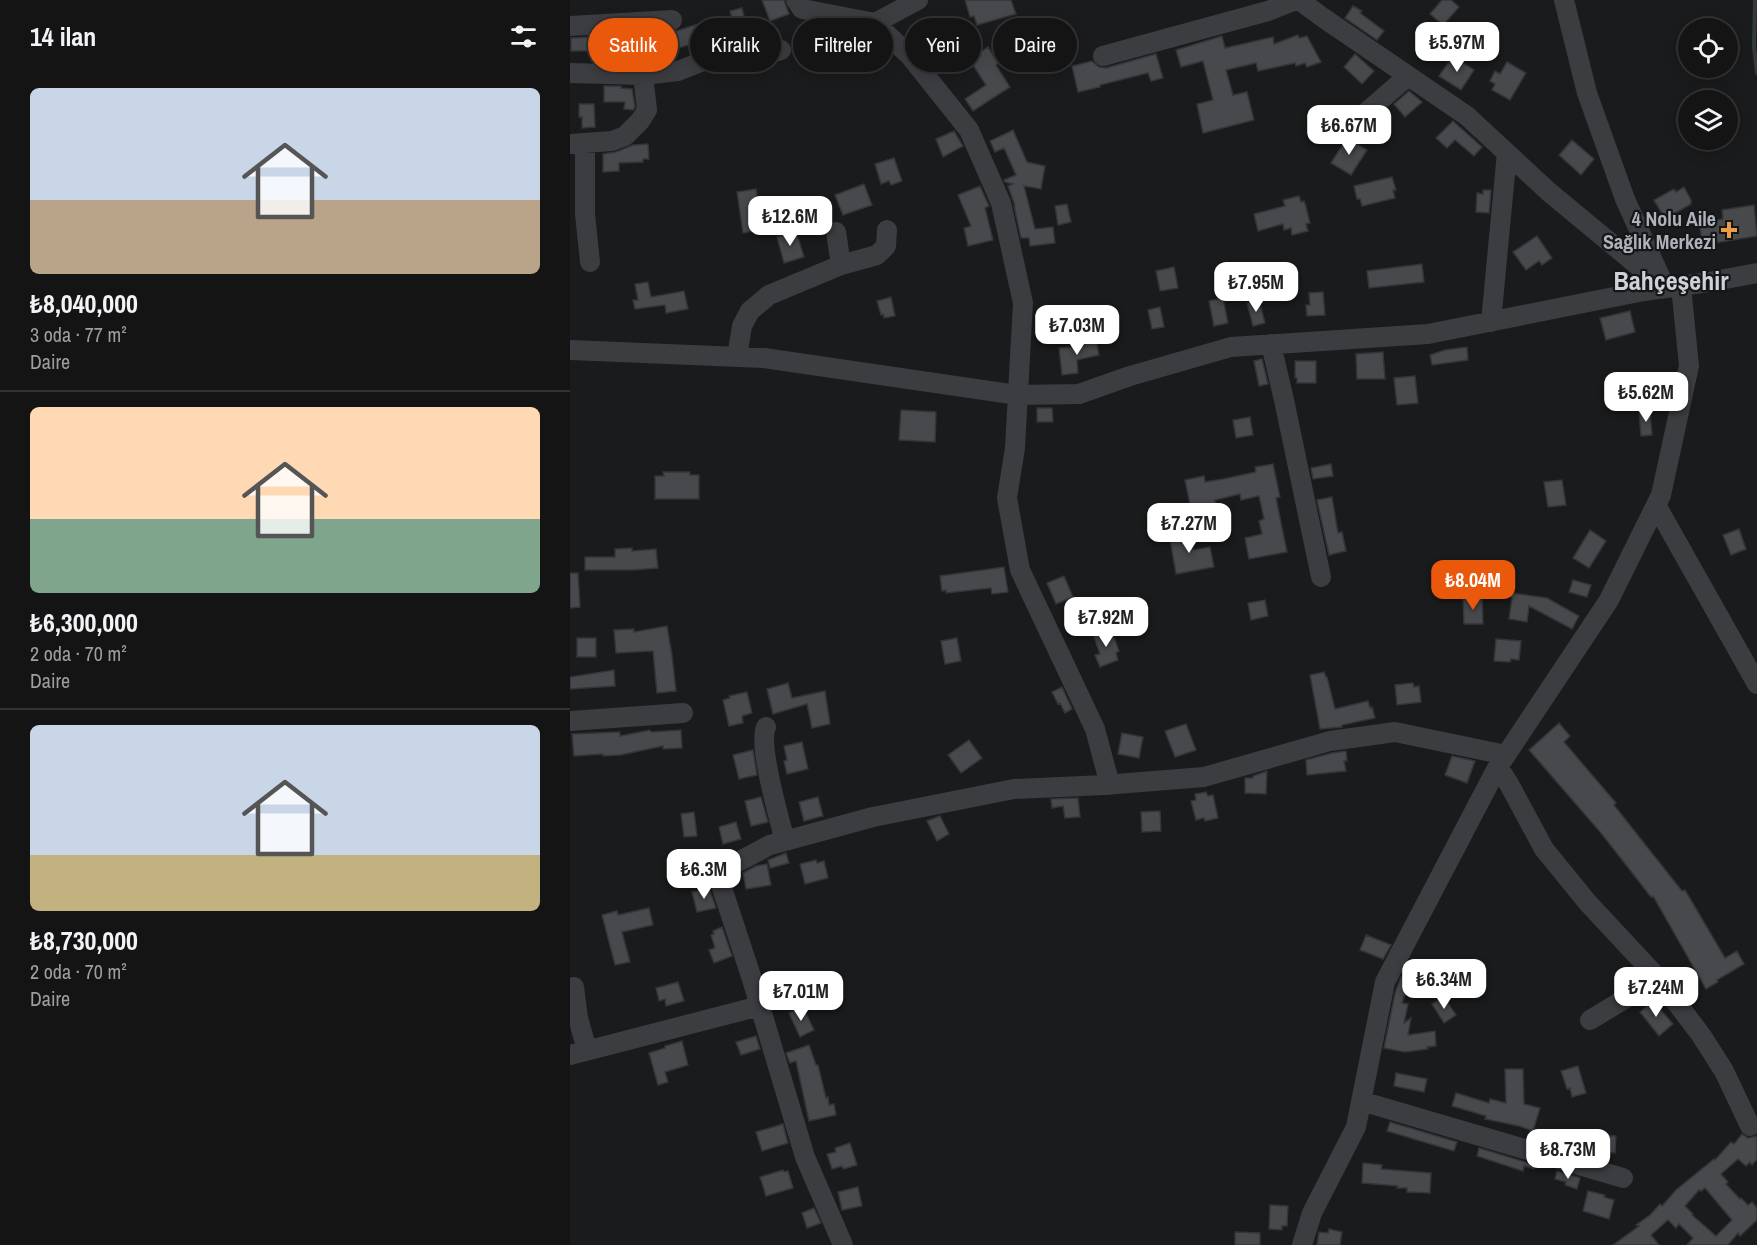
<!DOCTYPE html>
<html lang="tr">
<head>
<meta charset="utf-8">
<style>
  body { margin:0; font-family:"Archivo Narrow",sans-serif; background:#212122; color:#f1f3f6; height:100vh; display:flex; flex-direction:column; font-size:22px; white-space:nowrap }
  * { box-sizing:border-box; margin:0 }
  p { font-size:20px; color:#9d9ea0 }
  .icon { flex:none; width:33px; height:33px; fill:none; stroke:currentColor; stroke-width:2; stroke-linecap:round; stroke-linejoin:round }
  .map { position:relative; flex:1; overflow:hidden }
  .side { display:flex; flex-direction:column; background:#141415; width:570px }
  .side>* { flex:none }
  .top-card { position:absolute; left:18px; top:18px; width:570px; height:54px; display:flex; gap:12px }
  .buttons { position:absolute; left:1108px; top:18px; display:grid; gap:12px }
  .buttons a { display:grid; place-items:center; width:60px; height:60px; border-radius:50%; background:#141415; box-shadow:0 3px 15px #0003,0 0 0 2px #333334; font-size:30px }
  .price { position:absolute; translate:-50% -51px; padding:0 14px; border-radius:12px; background:#fff; color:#222; font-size:20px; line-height:39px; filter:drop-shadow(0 2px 3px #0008) }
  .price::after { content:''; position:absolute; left:50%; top:36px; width:18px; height:14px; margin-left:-9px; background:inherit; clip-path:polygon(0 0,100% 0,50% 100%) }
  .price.active { background:#ea580c; color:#fff }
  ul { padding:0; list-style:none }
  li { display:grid; align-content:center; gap:12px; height:318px; padding:0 30px }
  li+li { border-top:2px solid #333334 }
  li span { display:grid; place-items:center; height:186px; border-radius:9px; color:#555 }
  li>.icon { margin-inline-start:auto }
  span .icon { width:108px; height:108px; fill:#fffc; stroke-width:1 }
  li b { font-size:26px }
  h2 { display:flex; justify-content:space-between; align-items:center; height:72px; padding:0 30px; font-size:26px }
  .tag { padding:0 21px; border-radius:27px; background:#141415; box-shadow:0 3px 15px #0003,0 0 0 2px #333334; font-size:21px; line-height:54px }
  .tag.active { background:#ea580c; color:#fff }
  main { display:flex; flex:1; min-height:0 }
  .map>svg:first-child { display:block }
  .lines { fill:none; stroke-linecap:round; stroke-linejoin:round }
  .stream { stroke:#313b40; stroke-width:4 }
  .building { fill:#47494c; stroke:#343538; stroke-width:1.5; fill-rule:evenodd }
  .minor { stroke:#3c3d41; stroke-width:20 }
  .poi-dot { fill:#e99e46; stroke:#151618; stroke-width:2 }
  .labels { text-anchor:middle; stroke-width:4.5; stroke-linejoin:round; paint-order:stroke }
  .poi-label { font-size:20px; font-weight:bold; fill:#aeb3bb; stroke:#151618; text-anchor:end }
  .district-label { font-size:26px; font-weight:bold; fill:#ced2d7; stroke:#151618 }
</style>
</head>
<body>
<main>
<section class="side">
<h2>14 ilan<svg class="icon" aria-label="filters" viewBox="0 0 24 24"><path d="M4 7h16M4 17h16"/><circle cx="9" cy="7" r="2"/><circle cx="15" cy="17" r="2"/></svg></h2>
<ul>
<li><span style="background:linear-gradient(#c9d6e8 60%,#b9a48a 0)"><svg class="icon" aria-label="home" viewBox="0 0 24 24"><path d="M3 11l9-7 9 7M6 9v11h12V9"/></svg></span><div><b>₺8,040,000</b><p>3 oda · 77 m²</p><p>Daire</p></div></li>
<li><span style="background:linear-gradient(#ffd9b3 60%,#7fa58c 0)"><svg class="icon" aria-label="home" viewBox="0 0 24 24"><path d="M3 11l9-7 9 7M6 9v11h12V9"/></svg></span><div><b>₺6,300,000</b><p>2 oda · 70 m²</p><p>Daire</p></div></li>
<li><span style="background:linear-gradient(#c9d6e8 70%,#c2b280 0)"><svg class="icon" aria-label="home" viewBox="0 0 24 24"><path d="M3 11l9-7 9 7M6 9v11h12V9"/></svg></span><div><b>₺8,730,000</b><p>2 oda · 70 m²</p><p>Daire</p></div></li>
</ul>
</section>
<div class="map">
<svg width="1187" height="1245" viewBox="0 0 1187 1245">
  <rect width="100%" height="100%" fill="#1a1b1c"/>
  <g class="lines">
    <path class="stream" d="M1185,0L1184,47L1187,73"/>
  </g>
  <path class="building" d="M192,0H214L219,14L200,21Z
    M395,0H441L446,14L407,25L404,16L400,17Z
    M872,0H881L889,7L873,25L860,14Z
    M783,6L792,11L790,13L814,31L807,40L775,18Z
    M172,8L179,37L168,40L160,11Z
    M138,21L143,38L108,48V50L63,51V34L103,32Z
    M728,35L729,38L737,36L751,62L737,67L735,63L726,66L725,63L688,71L686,63L656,70L663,95L677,92L684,120L633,133L627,104L643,100L633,61L611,67L606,50L652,36L655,48L703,37L704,44Z
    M39,36L40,53L22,54V51H1V38Z
    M376,47L386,61L372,71L366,62L371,59L367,53Z
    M418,47L428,63L426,65L440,87L403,111L395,99L416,85L399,59Z
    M586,54L593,78L581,81L578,73L530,85V87L508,92L502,66L522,61L529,67L536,68Z
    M785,54L804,71L792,84L774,67Z
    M883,56L904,70L891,90L869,76Z
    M937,62L956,73L940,100L922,90L925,84L920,81L925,71L930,74Z
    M34,86H51V88L62,89L65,107L63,110L54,109L55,102H34Z
    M839,91L852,102L835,117L824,104Z
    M9,104H24L25,127L12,128V117H9Z
    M883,121L912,147L904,156L885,140L877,148L866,138Z
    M443,130L457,162L475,166L471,189L454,186L465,229L483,227L485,243L460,246L459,238H451L444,206H445L438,186L443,184L435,182L434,180L446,175L434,148L425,152L420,141Z
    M384,131L393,146L373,157L366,139Z
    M777,138L797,150L781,175L761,163Z
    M1002,140L1024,159L1011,175L989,155Z
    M78,144L79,159H73V162L49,163V171L33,172V154L46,152L63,145Z
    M324,158L332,181L321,185L319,181L311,184L305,164Z
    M822,177L826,190H823L825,198L792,206L790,199H787L784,186Z
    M294,184L302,205L273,215L265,195Z
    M410,186L419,206L415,208L423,240L398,246L394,228L401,226L388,195Z
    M1114,187L1121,200V204L1095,219L1084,200L1104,189L1106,192Z
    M186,189L191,230L173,233L167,192Z
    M913,190H921L919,213L906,212L907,193L913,194Z
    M729,196L731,202L734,201L736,207L740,223L736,224L738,231L722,235L721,228L714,230L713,224L688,231L684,214L715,206L713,200Z
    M497,204L501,222L488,225L485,206Z
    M1184,205L1187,236L1133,245L1129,223L1153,219L1152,210Z
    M226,231L234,257L214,263L207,237Z
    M967,236L982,258L972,265L969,261L956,270L943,252Z
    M852,264L854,282L799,288L797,271Z
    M604,267L608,288L590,291L586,271Z
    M78,282L81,297L114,291L118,309L96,313L95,305L65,309L63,300H68L65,284Z
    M753,292L755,315L737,316L736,305H740L739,293Z
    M321,297L325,316L314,318L313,314L311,315L307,301Z
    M653,298L658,323L644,326L639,301Z
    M689,300L695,323L683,326L677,303Z
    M590,307L594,327L582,329L578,310Z
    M487,308L488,328L469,329L468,309Z
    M1060,311L1065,332L1036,340L1030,318Z
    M526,339L529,355L507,360L508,373L492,375L489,348L514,346L513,342Z
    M897,347L898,360L862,365L860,355L875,350Z
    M813,352L815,379H787L786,354Z
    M692,359L698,384L689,386L684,361Z
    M725,361H746V383H727V378H725Z
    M845,376L848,403L827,405L824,378Z
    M467,408H482L483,422H467Z
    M331,410L366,412L365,442L329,440Z
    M1080,410L1082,435L1071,436L1069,411Z
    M680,417L683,435L666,438L663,420Z
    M703,464L710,497L706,498L717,552L679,559L675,538L692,534L689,521L694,519L689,496L671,500L670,494L645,500L646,505L639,507L640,510L622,514L615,480L634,476L635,482L653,479L686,472L685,467Z
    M761,464L763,476L743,479L741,468Z
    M93,472H120V475H129V499H85V476H94Z
    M992,480L996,505L978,507L974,482Z
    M762,497L768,533L772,532L776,551L759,555L747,500Z
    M620,529L623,550L640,547L644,567L606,574L599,533Z
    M1169,529L1176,549L1161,555L1153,535Z
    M1020,530L1036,541L1019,568L1003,558Z
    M62,548V551L86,549L88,568L63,570H15V557H45V549Z
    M434,567L438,592L422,594L421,588L376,593V590L372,591L370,576Z
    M0,573H8L10,607L0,608Z
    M494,576L503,597L486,604L477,583Z
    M1003,580L1021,585L1017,597L999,592Z
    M936,592L977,598L1009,616L1002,629L959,606L957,622L939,619L942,598L935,594Z
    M912,597L913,624H894L893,598Z
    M695,600L698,616L681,620L678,603Z
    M97,626L102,655L106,691L87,693L83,651L46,653L44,630L64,629V632Z
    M534,631L535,635L542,632L549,651L546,653L548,660L530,667L525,655L530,654L523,634Z
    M7,638H26V657H7Z
    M387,638L391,661L375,664L371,641Z
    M926,639L951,641L949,660L941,659L940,662L924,661Z
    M44,670L45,686L0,689V677Z
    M754,672L756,677H757L765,709L798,701L800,708L802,707L805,718L772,725V727L750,729L740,675Z
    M218,683L222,698L255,691L260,724L242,728L237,704L203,714L197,689Z
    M843,683L844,687L849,686L851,702L827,705L825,685Z
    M492,687L502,709L495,713L490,703L488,704L482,692Z
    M177,692L182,713L172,716L173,723L159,726L153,700L160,698L159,696Z
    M989,723L1000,736L994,742L1046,803L1044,805L1112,891L1115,890L1155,958L1167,951L1174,964L1147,980L1148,982L1136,989L1083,896L1081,897L1031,833L959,750Z
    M616,724L626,750L605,757L595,731Z
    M80,730L81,732L111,730L112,748L93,749V746L50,755L33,756V754L4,756L2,734L50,732V736Z
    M552,733L573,737L569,758L548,754Z
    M399,740L412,758L391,773L378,755Z
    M232,742L238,769L217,774L214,761L217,760L214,746Z
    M183,750L187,775L169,779L163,755Z
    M776,751L777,761H774L776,771L737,775L736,760L762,753Z
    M882,756L905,761L897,783L875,775Z
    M697,771L696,794L675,793V778H683V776Z
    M636,792L638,796L643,795L648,818L635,821L634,818L626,820L621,801L626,800L625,794Z
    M191,797L198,822L181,826L175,801Z
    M248,797L253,816L234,821L229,802Z
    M508,798L510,817L495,818L493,806L482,808L481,799Z
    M590,811L591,831L572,832L571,812Z
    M124,812L127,836L114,837L111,814Z
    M370,816L379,834L367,841L357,821Z
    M166,822L171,839L153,844L149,827Z
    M216,853L219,863L200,868L198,860Z
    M246,860L247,863L254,861L258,878L235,884L230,864Z
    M197,864L201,885L176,889L173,873L186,866Z
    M139,888L146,908L127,912L122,892Z
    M79,908L83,925L52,932L60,962L45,965L32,915L47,911L48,915Z
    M152,927L162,956L144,963L139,950L145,948L141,935L144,934L143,931Z
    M796,935L821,945L813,959L790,950Z
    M860,969L872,983L861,992L850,978Z
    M831,977L840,980L832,1003L838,1004L834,1023L841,1018L838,1035L865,1031L866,1046L857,1047L858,1049L835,1052L814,1048L825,993Z
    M108,982L114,1001L96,1006L95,999L89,1001L86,988Z
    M874,997L886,1015L874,1023L862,1004Z
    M1083,1001L1103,1024L1089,1036L1070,1012Z
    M233,1007L244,1030L230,1037L219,1013Z
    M186,1036L190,1049L171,1055L166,1042Z
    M112,1041L118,1065L95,1072L98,1082L88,1085L79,1053L95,1048V1046Z
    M239,1045L246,1065H248L256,1098L258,1097L259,1105L264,1104L266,1115L239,1121L226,1061L220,1063L216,1053Z
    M1008,1066L1016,1093L1002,1097L1000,1088L997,1089L991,1071Z
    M935,1069H953L954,1104L970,1108L963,1131L949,1126L915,1119L916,1116L882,1106L886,1093L919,1103L920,1099L936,1103Z
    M826,1073L857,1079L854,1092L824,1086Z
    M820,1122L887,1142L884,1151L817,1131Z
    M213,1124L218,1143L192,1151L186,1132Z
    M1019,1134L1046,1136L1045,1153L1017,1150Z
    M1172,1134L1178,1138L1187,1136V1159L1182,1165L1180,1162L1176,1166L1168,1159L1151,1174L1158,1182L1156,1184L1170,1199L1171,1198L1178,1205L1182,1202L1187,1208V1220L1170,1236L1168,1233L1158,1245H1117L1123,1238L1109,1224L1106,1228L1098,1220L1081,1235L1089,1245H1043L1069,1226L1066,1225L1080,1215L1090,1204L1092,1206L1106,1190L1144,1159L1145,1160L1161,1142L1164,1144ZM1135,1188L1162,1220L1146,1236L1122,1215L1123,1214L1115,1206L1129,1190L1131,1191Z
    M280,1143L287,1165L273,1169L272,1166L262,1169L257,1154L266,1152L265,1148Z
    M909,1148L965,1165L964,1169L954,1166L953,1171L907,1156Z
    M793,1163L812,1165L811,1169L861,1173L860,1193L837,1192V1188H827L828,1186L792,1183Z
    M213,1170L214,1172L218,1171L223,1188L196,1196L190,1177Z
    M987,1171L1010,1178L1007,1189L995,1185L996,1182L985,1179Z
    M288,1187L292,1206L272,1210L268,1192Z
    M1018,1191L1035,1195L1034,1197L1044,1200L1039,1219L1013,1211Z
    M700,1205L718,1206L717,1226H712V1230L699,1229Z
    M244,1208L251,1223L237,1228L232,1213Z
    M759,1229L772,1232L770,1245H747L749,1232L758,1233Z
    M665,1232L690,1233V1245H665Z"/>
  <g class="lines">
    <path class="minor" d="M226,0L232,9L305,23L340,56L399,130L431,203L453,303L445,448L437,498L450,570L525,729L540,785
      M729,0L752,17L897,116L979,192L1095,288
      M994,0L1017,93L1055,199L1093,283
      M305,23L348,0
      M0,26L102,20
      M533,56L698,11L726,0
      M0,73L73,75L108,71L136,60L192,56L211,50
      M784,123L838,76
      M15,143V214L20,262
      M0,144L42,141L55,136L70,121L77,110L73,75
      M266,232L271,265
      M921,322L937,153
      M701,344L714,400L751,577
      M0,350L194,358L448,395L509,394L560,376L661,347L858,334L1074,291L1139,282L1187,273
      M167,357L172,326L180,311L199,295L271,265L307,255L316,246L317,230
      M1086,505L1187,684
      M0,721L113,713
      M196,727C188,745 209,818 215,841
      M928,767L939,784L974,849L1018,903L1087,977L1131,1035L1154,1071L1180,1126
      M4,987L8,1018L17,1050
      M1020,1020L1058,997L1090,981
      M0,1055L190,1006
      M791,1101L1053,1178
      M273,1245L235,1157L181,976L147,873L200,845L303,817L444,789L534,785L634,777L760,741L825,732L936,755
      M732,1245L742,1213L786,1127L815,982L926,770L1039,600L1091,495L1119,366L1111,286"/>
  </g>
  <path class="poi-dot" d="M1156 221h6v6h6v6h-6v6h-6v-6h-6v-6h6z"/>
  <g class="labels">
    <g class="poi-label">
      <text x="1146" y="226">4 Nolu Aile<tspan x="1146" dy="23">Sağlık Merkezi</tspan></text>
    </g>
    <g class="district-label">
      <text x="1101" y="290">Bahçeşehir</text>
    </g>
  </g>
</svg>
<div class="buttons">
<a><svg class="icon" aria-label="locate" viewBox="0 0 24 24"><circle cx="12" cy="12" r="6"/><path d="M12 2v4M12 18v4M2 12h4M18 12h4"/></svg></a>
<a><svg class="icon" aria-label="layers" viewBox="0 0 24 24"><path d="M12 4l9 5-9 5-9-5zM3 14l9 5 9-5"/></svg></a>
</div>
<b class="price" style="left:887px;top:73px">₺5.97M</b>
<b class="price" style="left:779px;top:156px">₺6.67M</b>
<b class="price" style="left:220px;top:247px">₺12.6M</b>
<b class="price" style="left:686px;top:313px">₺7.95M</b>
<b class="price" style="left:507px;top:356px">₺7.03M</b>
<b class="price" style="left:1076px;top:423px">₺5.62M</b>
<b class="price" style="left:619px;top:554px">₺7.27M</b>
<b class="price active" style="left:903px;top:611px">₺8.04M</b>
<b class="price" style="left:536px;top:648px">₺7.92M</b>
<b class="price" style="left:134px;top:900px">₺6.3M</b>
<b class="price" style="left:874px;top:1010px">₺6.34M</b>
<b class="price" style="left:1086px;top:1018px">₺7.24M</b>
<b class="price" style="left:231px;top:1022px">₺7.01M</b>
<b class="price" style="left:998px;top:1180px">₺8.73M</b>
<div class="top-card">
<a class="tag active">Satılık</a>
<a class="tag">Kiralık</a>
<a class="tag">Filtreler</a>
<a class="tag">Yeni</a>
<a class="tag">Daire</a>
</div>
</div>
</main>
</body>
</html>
